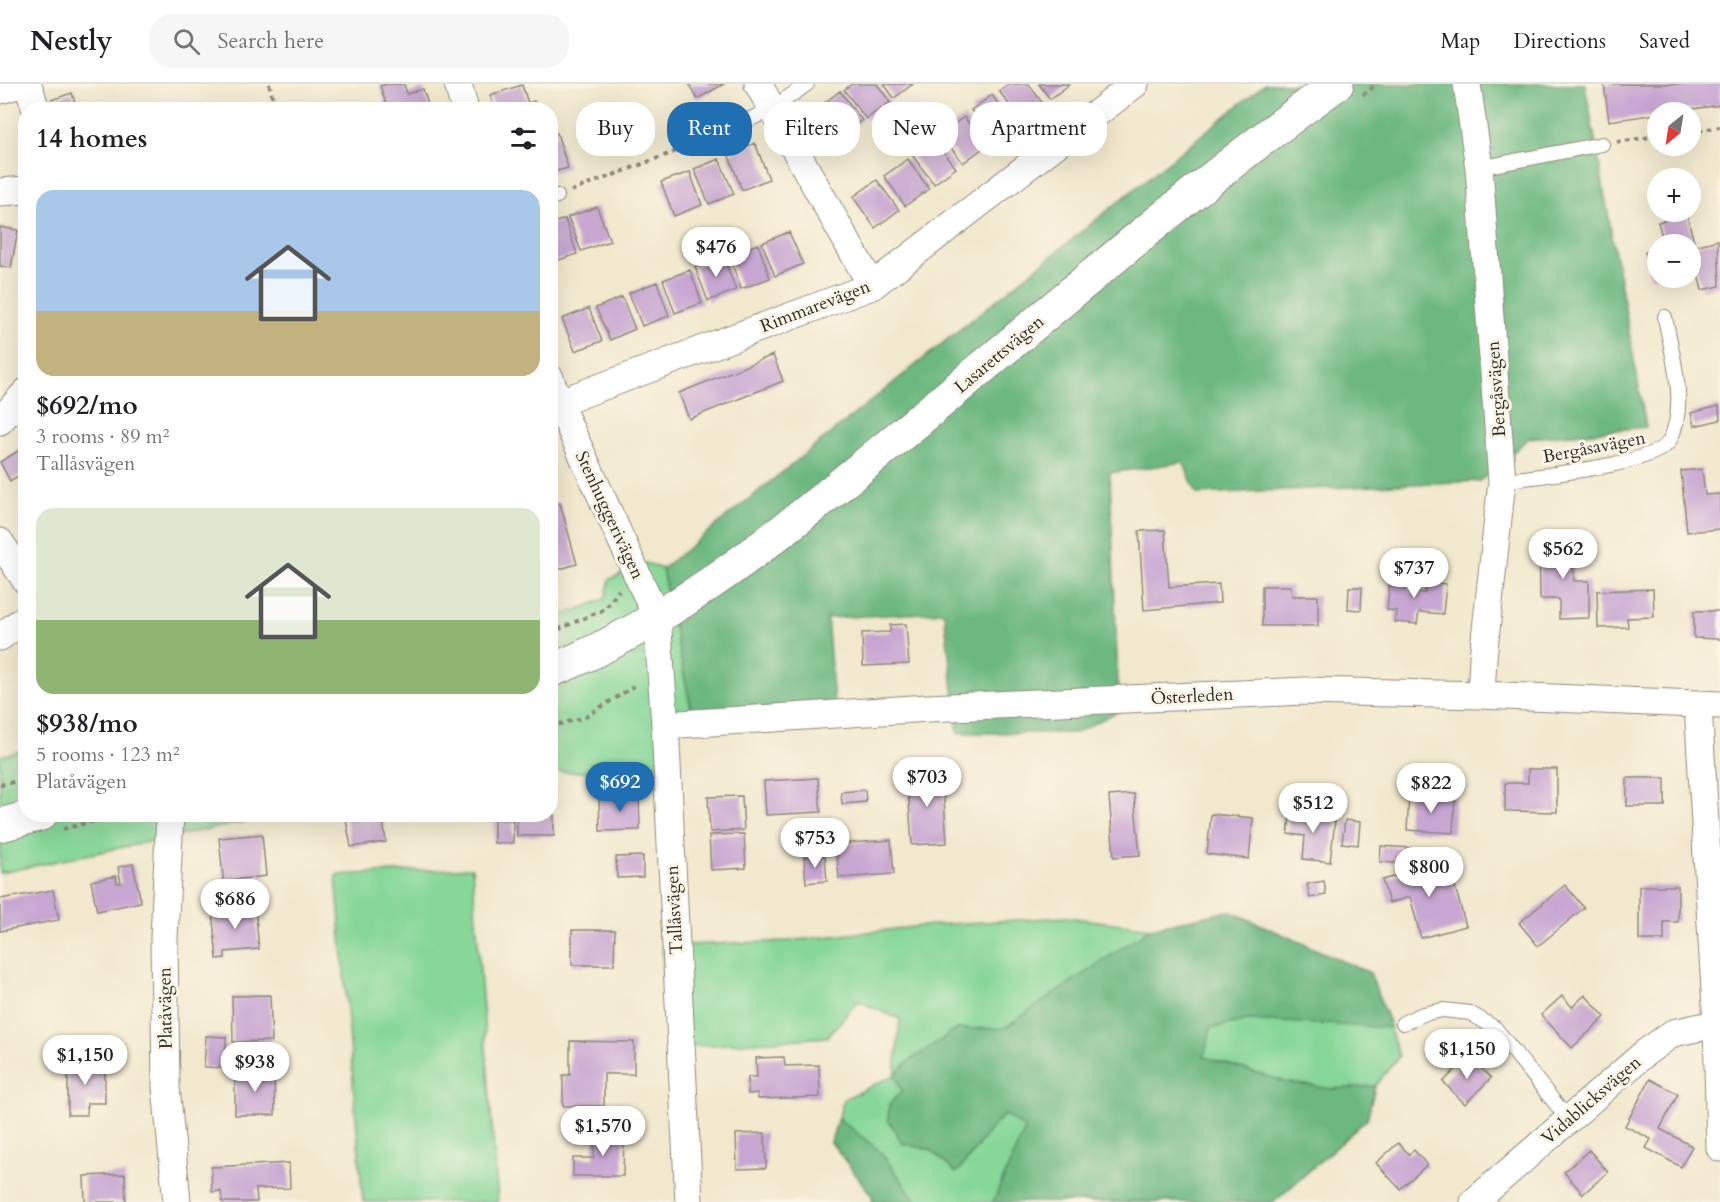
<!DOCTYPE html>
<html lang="en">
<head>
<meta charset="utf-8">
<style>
  body { margin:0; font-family:Cardo,serif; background:#f6f6f6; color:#202124; height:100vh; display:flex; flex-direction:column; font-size:22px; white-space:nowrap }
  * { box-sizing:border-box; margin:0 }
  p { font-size:20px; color:#757577 }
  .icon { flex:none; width:33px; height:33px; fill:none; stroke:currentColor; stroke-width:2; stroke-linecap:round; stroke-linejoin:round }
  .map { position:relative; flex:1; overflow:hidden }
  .sheet { position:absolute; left:18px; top:18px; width:540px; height:720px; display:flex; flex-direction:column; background:#fff; border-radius:24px; box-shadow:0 6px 24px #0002 }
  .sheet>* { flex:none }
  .top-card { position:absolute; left:576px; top:18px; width:570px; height:54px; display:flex; gap:12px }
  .needle { width:39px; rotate:210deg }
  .tools { position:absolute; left:1647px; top:18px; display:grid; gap:12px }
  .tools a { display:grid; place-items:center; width:54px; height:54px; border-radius:50%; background:#fff; box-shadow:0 6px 24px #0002; font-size:30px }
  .price { position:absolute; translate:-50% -51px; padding:0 14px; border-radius:21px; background:#fff; color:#222; font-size:20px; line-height:39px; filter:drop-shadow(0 2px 3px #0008) }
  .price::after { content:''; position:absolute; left:50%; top:36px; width:18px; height:14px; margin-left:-9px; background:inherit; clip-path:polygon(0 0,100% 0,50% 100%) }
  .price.on { background:#1f6fb2; color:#fff }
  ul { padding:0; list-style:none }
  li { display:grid; align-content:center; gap:12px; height:318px; padding:0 18px }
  li span { display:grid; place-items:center; height:186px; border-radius:18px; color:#555 }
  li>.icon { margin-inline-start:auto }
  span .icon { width:108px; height:108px; fill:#fffc; stroke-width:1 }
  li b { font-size:26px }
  h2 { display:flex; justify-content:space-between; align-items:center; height:72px; padding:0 18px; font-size:26px }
  .tag { padding:0 21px; border-radius:24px; background:#fff; box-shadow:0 6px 24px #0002; font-size:21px; line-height:54px }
  .tag.on { background:#1f6fb2; color:#fff }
  header { display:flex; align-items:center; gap:36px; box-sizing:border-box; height:84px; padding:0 30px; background:#fff; border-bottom:2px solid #e0e0e0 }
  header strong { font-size:28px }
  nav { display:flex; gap:33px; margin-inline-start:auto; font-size:21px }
  .search { width:420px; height:54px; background:#f6f6f6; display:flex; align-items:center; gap:15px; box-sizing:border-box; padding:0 21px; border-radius:24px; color:#757577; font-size:22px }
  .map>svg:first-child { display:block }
  .green { fill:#86d798; stroke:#588162; stroke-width:1.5 }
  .forest { fill:#6cb880; stroke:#4c7256; stroke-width:1.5 }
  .building { fill:#c7a6d2 }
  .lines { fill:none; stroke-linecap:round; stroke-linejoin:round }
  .service-casing { stroke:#8e8a7c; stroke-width:16 }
  .minor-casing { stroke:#8e8a7c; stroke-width:29 }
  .tertiary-casing { stroke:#8e8a7c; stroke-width:35 }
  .path { stroke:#8e8a7c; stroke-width:4; stroke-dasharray:4.5 4.5; stroke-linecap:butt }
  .service { stroke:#fff; stroke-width:14 }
  .minor { stroke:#fff; stroke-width:27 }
  .tertiary { stroke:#fff; stroke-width:33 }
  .labels { text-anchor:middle; stroke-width:6; stroke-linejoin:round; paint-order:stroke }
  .street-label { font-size:18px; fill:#2b2b2b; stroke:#fcf5e5 }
</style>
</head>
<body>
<header>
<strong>Nestly</strong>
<div class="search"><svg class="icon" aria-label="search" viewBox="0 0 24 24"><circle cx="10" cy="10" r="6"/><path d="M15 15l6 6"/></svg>Search here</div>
<nav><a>Map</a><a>Directions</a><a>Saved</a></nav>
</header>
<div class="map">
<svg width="1720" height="1118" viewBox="0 0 1720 1118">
  <rect width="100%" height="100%" fill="#fcf5e5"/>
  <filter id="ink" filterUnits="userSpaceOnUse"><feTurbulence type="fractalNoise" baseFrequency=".0167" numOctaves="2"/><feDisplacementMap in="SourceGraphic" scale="12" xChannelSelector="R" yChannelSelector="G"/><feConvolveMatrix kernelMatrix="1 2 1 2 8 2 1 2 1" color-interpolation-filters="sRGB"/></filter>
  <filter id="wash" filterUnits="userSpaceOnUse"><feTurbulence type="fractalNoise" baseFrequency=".008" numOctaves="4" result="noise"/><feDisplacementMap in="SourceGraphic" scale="24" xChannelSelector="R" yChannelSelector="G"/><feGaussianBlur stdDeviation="1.35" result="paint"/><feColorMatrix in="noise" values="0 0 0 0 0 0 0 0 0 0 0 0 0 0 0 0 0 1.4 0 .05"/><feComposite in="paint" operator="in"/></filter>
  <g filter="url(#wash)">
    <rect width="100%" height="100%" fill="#f1e8cd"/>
    <path class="green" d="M646,479L662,485L692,629L651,688H551V536L605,515L610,495Z
      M25,666L26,730L277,731L0,789V672Z
      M472,784L498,1118H363L336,791Z
      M1229,827L1370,889L1399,972L1375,1002L1367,1035L1274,1118H872L873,1113L831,1058L844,1015L895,991L900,935L858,917L827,953L696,962L668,958L662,862L788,857L931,841L1067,833L1151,844Z"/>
    <path class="forest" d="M1265,0H1585L1646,343L1529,354L1480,397L1197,410L1183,378L1110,389L1119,627L1075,649H958L944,528L827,534L834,619L692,629L662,485Z
      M1229,827L1370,889L1391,944L1250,936L1211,944L1204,973L1286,998L1333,1005L1375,1002L1367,1035L1274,1118H993L1025,1045L1005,1031C985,1048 974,1070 956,1089L931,1066L902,1059L888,1035L889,1020L902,1007L895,991L909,977L957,945L1004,944L1151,844Z
      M838,1034L880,1067L917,1118H872L873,1113L831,1058Z"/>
    <g id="blocks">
      <path class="building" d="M386,0H404L407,10L423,5L430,26H388L380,2Z
        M689,0H724L697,15Z
        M852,0H877L890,18L866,35L844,6Z
        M884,0H913L894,14Z
        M1009,0H1029L1043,20L1021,37L999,7Z
        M1039,0H1070L1050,15Z
        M1604,0H1720V21L1609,37Z
        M522,1L528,19L534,17L536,26H495L490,11Z
        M840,7L862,36L836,56L815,26Z
        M72,9L77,26H54L51,16Z
        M992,11L1013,40L992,55L971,26Z
        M964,33L986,62L963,79L940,50Z
        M557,49L568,84L550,89V51Z
        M933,54L956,84L934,100L912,71Z
        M755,59L769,95L742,106L728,70Z
        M719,75L734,110L709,120L694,85Z
        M908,75L929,105L905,122L884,92Z
        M690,88L702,121L674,132L661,98Z
        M877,96L899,126L875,144L853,113Z
        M597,123L610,157L581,167L568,133Z
        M1687,131L1695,162L1718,156L1720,202L1702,206L1696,183L1690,184V160H1664L1658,138Z
        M565,135L577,170L550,179V140Z
        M0,143L18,146L11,184L0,182Z
        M789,148L803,180L775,192L762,159Z
        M758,160L770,194L741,205L729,171Z
        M1658,165V192L1651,194L1645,168Z
        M723,172L736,206L708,217L695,183Z
        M690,186L702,219L675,229L663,196Z
        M657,198L669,232L642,242L629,209Z
        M622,213L635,245L610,256L596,224Z
        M589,224L602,257L575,267L562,235Z
        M773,271L783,297L689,335L679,309Z
        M1719,322L1720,336L1694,342L1691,329Z
        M23,364L26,387L10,397L0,378Z
        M1702,385L1705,411L1720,410V445L1687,448L1681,387Z
        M560,419L577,480L550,488V421Z
        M1165,446L1169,503L1219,500L1220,519L1144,526L1139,447Z
        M1573,457L1574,497H1589V534L1559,535V515H1540L1539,458Z
        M1391,489L1411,491L1409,508L1425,509L1426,498L1446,500L1443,530L1419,528L1417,540L1395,538L1396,527L1387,526Z
        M1262,502H1291L1292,512H1318V542H1262Z
        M1349,503H1362L1361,526L1348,525Z
        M1653,505L1654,533L1627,534L1628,543L1598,544L1597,507Z
        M1694,527H1720V555L1694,554Z
        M906,540L909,580L863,582L862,549L890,548V541Z
        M1528,685H1557V728L1505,727V699H1528Z
        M942,687L947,759L912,761L907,689Z
        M818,694L821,728L766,731L764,697Z
        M1627,694H1665V722H1627Z
        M865,706L866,718L842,720L841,708Z
        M1134,710L1140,771L1114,773L1109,712Z
        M1409,710L1455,713L1453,749L1407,746Z
        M639,711L640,746L600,747L599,712Z
        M742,712L744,746L710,748L708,713Z
        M1291,723L1310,726L1309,733L1335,737L1330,778L1303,775L1305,752L1288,750Z
        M345,730H382L386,758L351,763Z
        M1211,730L1253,734L1249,775L1207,770Z
        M517,731H554V752H517Z
        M494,735L513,736V759H494Z
        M1345,736L1360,738L1358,761L1342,759Z
        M262,750L266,792L232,796L233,802H224L219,754Z
        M744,750L746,784L711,786L709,751Z
        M891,756L894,790L839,794L836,760Z
        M1381,762L1412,764V780L1380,778Z
        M643,772V793L617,794L616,773Z
        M825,772L827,797L806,799L804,773Z
        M1448,778L1466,842L1421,854L1410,813L1389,819L1382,796Z
        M133,780L141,818L97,827L91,797L116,792L117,799H121L118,783Z
        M1324,797L1326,811L1310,814L1307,800Z
        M1565,801L1584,824L1538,862L1519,839Z
        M1639,802H1678V838H1664V856H1639Z
        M53,806L59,836L0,847V815Z
        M255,822L259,865L225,868V874L217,875L212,826Z
        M572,846H615L614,881H572Z
        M270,911L272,957L233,958L232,912Z
        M1585,911L1605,933L1572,964L1541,931L1562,912L1572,923Z
        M206,952L226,953L225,984L204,983Z
        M570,957L634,958V990H604V1022H563V991H570Z
        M1469,972L1491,994L1465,1020L1443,998Z
        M784,973L785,982L819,981L820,1013L758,1015V1009L748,1010V993H757L756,974Z
        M68,978H105V1019H87V1031H68Z
        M235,986H274L275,1031H235Z
        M1650,995L1678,1010L1660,1045L1692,1062L1681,1083L1646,1064L1651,1055L1625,1042Z
        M594,1049L624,1050L623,1092H573V1074H594Z
        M765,1049L766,1084L737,1085L736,1050Z
        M1398,1059L1409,1070L1414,1066L1427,1081L1400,1105L1376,1079Z
        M1589,1066L1608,1088L1583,1110L1564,1088Z
        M289,1079L290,1104L256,1105L257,1118H222L221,1107L212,1108L211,1083Z
        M125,1090L126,1118H85L84,1092Z"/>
    </g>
  </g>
  <g filter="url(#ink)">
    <use href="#blocks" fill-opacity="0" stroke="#8e8a7c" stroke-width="1.5"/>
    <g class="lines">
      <g class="service-casing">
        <path id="service" d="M696,60L772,25L807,0
          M1479,84L1602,60
          M550,114L557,112
          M1502,397C1533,392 1657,382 1670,356C1688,320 1672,271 1665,233
          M1403,939L1423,930L1443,926L1470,929L1495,944L1568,1035"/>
      </g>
      <g class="minor-casing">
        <path id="minor" d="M28,0L36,26
          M458,0L465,26
          M758,0L872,202
          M1467,0L1479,84L1502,397L1483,574L1481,611
          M0,6L20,0
          M0,108L26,106
          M550,294L559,320L657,534L665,641L689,1118
          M550,322L872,202L1135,0
          M0,337L26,308
          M0,458L26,497
          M0,553L26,534
          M1698,621L1717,940L1720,1064
          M665,641L928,624L1305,607L1481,611L1720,621
          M170,730L164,854L166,1003L177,1118
          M1474,1118L1645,969L1673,949L1720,939"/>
      </g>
      <g class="tertiary-casing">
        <path id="tertiary" d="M550,587C682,534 794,439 902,350C1046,232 1186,108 1337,0
          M0,741L41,730"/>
      </g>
      <path class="path" d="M269,0L276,26
        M1363,11L1377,0
        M1690,48L1720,43
        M1617,58L1658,52
        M571,107L682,65
        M550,549L605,525L619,506
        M550,643L585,633L638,600
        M0,701L26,695
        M63,745L123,730"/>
      <use href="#service" class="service"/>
      <use href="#minor" class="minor"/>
      <use href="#tertiary" class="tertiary"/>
    </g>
  </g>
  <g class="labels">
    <g class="street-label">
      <text transform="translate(815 222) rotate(-21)" y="6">Rimmarevägen</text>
      <text transform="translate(999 270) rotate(-40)" y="6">Lasarettsvägen</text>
      <text transform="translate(1496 305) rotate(-94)" y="6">Bergåsvägen</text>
      <text transform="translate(1594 363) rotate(-11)" y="6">Bergåsavägen</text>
      <text transform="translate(610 431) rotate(65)" y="6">Stenhuggerivägen</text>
      <text transform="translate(1192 612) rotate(-3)" y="6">Österleden</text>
      <text transform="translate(674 826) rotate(-93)" y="6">Tallåsvägen</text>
      <text transform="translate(165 924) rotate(-91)" y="6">Platåvägen</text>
      <text transform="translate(1591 1016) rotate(-41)" y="6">Vidablicksvägen</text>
    </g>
  </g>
</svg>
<div class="tools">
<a><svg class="needle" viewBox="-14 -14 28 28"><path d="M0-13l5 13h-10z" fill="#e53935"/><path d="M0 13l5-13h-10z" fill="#757577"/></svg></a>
<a>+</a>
<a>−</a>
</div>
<b class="price" style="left:716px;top:194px">$476</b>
<b class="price" style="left:1563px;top:496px">$562</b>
<b class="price" style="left:1414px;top:515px">$737</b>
<b class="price" style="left:927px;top:724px">$703</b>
<b class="price on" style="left:620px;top:729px">$692</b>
<b class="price" style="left:1431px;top:730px">$822</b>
<b class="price" style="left:1313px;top:750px">$512</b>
<b class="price" style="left:815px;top:785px">$753</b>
<b class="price" style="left:1429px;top:814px">$800</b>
<b class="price" style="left:235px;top:846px">$686</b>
<b class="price" style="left:1467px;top:996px">$1,150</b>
<b class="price" style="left:85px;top:1002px">$1,150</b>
<b class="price" style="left:255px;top:1009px">$938</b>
<b class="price" style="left:603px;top:1073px">$1,570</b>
<div class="top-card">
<a class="tag">Buy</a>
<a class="tag on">Rent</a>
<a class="tag">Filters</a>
<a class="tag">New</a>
<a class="tag">Apartment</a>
</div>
<section class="sheet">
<h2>14 homes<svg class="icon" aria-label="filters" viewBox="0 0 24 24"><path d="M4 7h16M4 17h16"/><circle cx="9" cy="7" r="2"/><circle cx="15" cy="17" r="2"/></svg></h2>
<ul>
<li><span style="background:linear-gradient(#a9c7e8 65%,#c2b280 0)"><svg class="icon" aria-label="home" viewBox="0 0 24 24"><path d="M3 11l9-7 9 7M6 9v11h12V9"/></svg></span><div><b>$692/mo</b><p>3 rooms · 89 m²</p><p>Tallåsvägen</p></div></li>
<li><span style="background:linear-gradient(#dfe7d0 60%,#8fb573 0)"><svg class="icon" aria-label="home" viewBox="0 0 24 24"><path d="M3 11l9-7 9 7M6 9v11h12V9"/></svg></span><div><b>$938/mo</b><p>5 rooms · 123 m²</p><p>Platåvägen</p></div></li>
</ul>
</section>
</div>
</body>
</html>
